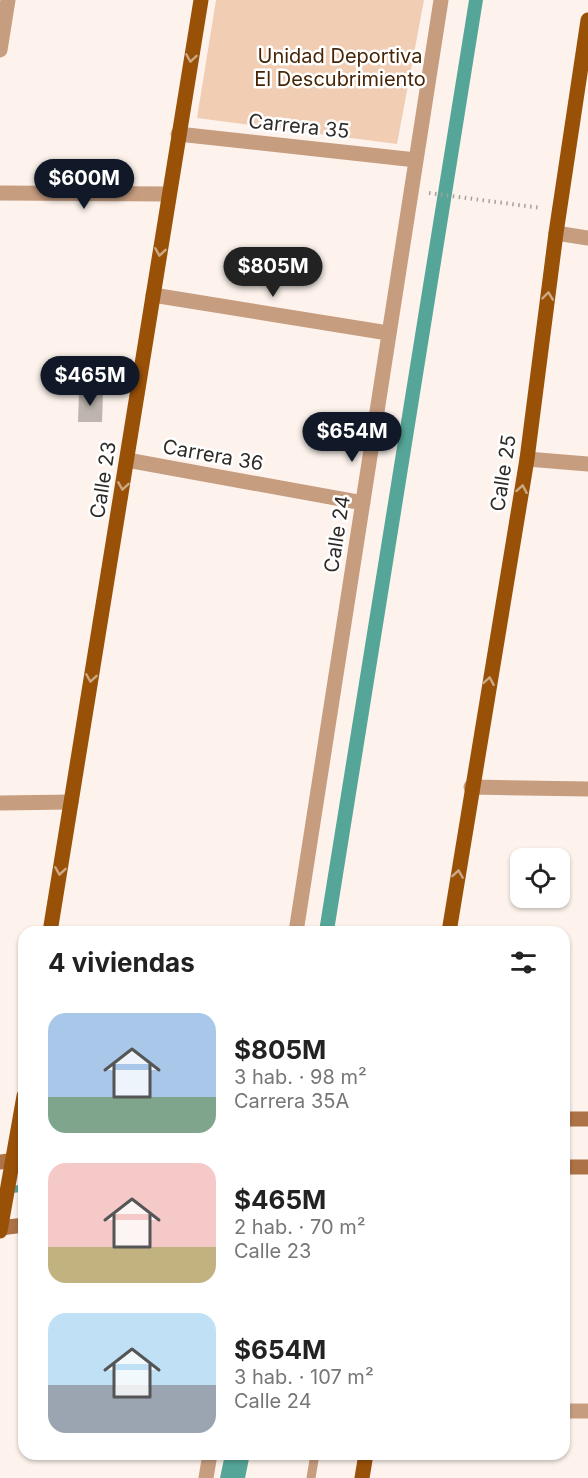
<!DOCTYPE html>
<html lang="es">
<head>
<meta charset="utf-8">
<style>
  body { margin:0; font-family:Inter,sans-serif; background:#f6f6f6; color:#222; height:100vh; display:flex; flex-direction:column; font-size:22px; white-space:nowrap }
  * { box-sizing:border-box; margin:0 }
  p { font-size:20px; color:#767676 }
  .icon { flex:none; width:33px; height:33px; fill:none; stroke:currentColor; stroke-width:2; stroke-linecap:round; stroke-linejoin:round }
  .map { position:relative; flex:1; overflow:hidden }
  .panel { position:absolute; left:18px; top:926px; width:552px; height:534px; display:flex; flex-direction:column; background:#fff; border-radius:18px; box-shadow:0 2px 4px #0004 }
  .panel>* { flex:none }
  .fabs { position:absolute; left:510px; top:848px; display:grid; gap:12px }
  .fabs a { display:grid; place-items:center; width:60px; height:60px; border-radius:12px; background:#fff; box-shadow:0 2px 4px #0004; font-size:30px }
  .price { position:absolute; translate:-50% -51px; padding:0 14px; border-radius:21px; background:#111827; color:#fff; font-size:20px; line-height:39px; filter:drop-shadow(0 2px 3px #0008) }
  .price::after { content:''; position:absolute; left:50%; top:36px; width:18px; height:14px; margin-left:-9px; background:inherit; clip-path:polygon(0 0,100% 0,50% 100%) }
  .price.current { background:#222; color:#fff }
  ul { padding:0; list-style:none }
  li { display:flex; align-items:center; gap:18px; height:150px; padding:0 30px }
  li span { display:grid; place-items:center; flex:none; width:168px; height:120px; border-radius:18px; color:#555 }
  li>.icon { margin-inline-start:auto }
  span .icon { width:72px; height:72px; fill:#fffc; stroke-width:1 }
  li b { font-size:26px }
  h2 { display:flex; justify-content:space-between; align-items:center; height:72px; padding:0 30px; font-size:26px }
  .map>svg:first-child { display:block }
  .green { fill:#f1cdb3 }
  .water { fill:#55a698 }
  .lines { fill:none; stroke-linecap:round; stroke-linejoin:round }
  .stream { stroke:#55a698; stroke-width:7 }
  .building { fill:#beb5ae }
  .path { stroke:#a7a09b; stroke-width:4; stroke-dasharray:1.5 4.5; stroke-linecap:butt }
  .lane { stroke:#c79d80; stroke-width:9 }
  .street { stroke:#c79d80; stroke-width:15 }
  .secondary { stroke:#ad7245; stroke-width:15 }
  .primary { stroke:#995108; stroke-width:15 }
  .oneway { stroke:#cca884 }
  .labels { text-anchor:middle; stroke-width:5; stroke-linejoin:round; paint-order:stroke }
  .park-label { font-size:20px; fill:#482506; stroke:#fff }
  .street-label { font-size:20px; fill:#2e2a28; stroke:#fff }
</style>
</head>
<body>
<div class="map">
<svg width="588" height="1478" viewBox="0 0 588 1478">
  <rect width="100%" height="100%" fill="#fdf3ec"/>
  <path class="green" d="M216,0H424L397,144L197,118Z"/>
  <path class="water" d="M469,0H483L334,931H319Z
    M225,1454H250L245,1478H220Z"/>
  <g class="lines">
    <path class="stream" d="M8,1190L24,1188"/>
  </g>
  <path class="building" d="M79,392L103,393L102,422H78Z"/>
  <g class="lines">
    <path class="path" d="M429,193L541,208"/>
    <path class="lane" d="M311,1478L315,1454"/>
    <path class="street" d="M0,50L8,0
      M178,134L416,160
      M0,193L169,194
      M556,233L588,238
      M153,295L388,333
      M527,459L588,464
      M127,460L363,503
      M471,787L588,789
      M0,803L71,802
      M296,932L441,0
      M564,1411H588
      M206,1478L210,1454"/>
    <path class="secondary" d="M564,1119H588
      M0,1162L24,1159
      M564,1167H588
      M0,1228L24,1225"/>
    <path class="primary" d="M50,932L201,0
      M449,932L527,459L556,233L588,20
      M0,1231L24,1096
      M362,1478L366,1454"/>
  </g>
  <defs><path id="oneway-chevron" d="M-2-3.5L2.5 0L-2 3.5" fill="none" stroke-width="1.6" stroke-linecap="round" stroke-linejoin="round" transform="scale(1.5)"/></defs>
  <g class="oneway">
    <use href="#oneway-chevron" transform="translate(191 58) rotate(99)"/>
    <use href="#oneway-chevron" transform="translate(160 252) rotate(99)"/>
    <use href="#oneway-chevron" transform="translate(548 296) rotate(-83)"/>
    <use href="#oneway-chevron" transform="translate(123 486) rotate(99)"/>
    <use href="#oneway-chevron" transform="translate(522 489) rotate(-80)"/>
    <use href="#oneway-chevron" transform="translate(91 678) rotate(99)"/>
    <use href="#oneway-chevron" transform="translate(489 681) rotate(-80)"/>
    <use href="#oneway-chevron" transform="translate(60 871) rotate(99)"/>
    <use href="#oneway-chevron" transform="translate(458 874) rotate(-81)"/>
  </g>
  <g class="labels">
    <g class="park-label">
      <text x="340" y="63">Unidad Deportiva<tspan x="340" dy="23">El Descubrimiento</tspan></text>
    </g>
    <g class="street-label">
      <text transform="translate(299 126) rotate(6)" y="7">Carrera 35</text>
      <text transform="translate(213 455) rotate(10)" y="7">Carrera 36</text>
      <text transform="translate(503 473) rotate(-81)" y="7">Calle 25</text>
      <text transform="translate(103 480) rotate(-81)" y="7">Calle 23</text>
      <text transform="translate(337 534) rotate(-81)" y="7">Calle 24</text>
    </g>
  </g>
</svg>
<div class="fabs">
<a><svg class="icon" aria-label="locate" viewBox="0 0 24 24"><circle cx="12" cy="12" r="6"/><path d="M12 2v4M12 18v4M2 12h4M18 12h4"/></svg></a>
</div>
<b class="price" style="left:84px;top:210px">$600M</b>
<b class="price current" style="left:273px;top:298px">$805M</b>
<b class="price" style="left:90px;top:407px">$465M</b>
<b class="price" style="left:352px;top:463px">$654M</b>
<section class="panel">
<h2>4 viviendas<svg class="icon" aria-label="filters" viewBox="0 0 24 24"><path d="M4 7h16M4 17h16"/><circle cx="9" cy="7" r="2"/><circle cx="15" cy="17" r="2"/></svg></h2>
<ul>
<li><span style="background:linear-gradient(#a9c7e8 70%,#7fa58c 0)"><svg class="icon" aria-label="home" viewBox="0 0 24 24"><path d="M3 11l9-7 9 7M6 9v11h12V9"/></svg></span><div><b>$805M</b><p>3 hab. · 98 m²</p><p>Carrera 35A</p></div></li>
<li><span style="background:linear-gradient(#f6c9c9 70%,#c2b280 0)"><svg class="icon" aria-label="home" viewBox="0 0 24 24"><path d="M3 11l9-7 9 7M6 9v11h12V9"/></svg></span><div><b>$465M</b><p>2 hab. · 70 m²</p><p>Calle 23</p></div></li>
<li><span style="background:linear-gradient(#bfe0f5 60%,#9aa5b1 0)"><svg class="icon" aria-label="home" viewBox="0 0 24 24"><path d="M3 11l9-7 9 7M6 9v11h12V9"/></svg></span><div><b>$654M</b><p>3 hab. · 107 m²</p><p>Calle 24</p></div></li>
</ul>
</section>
</div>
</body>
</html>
